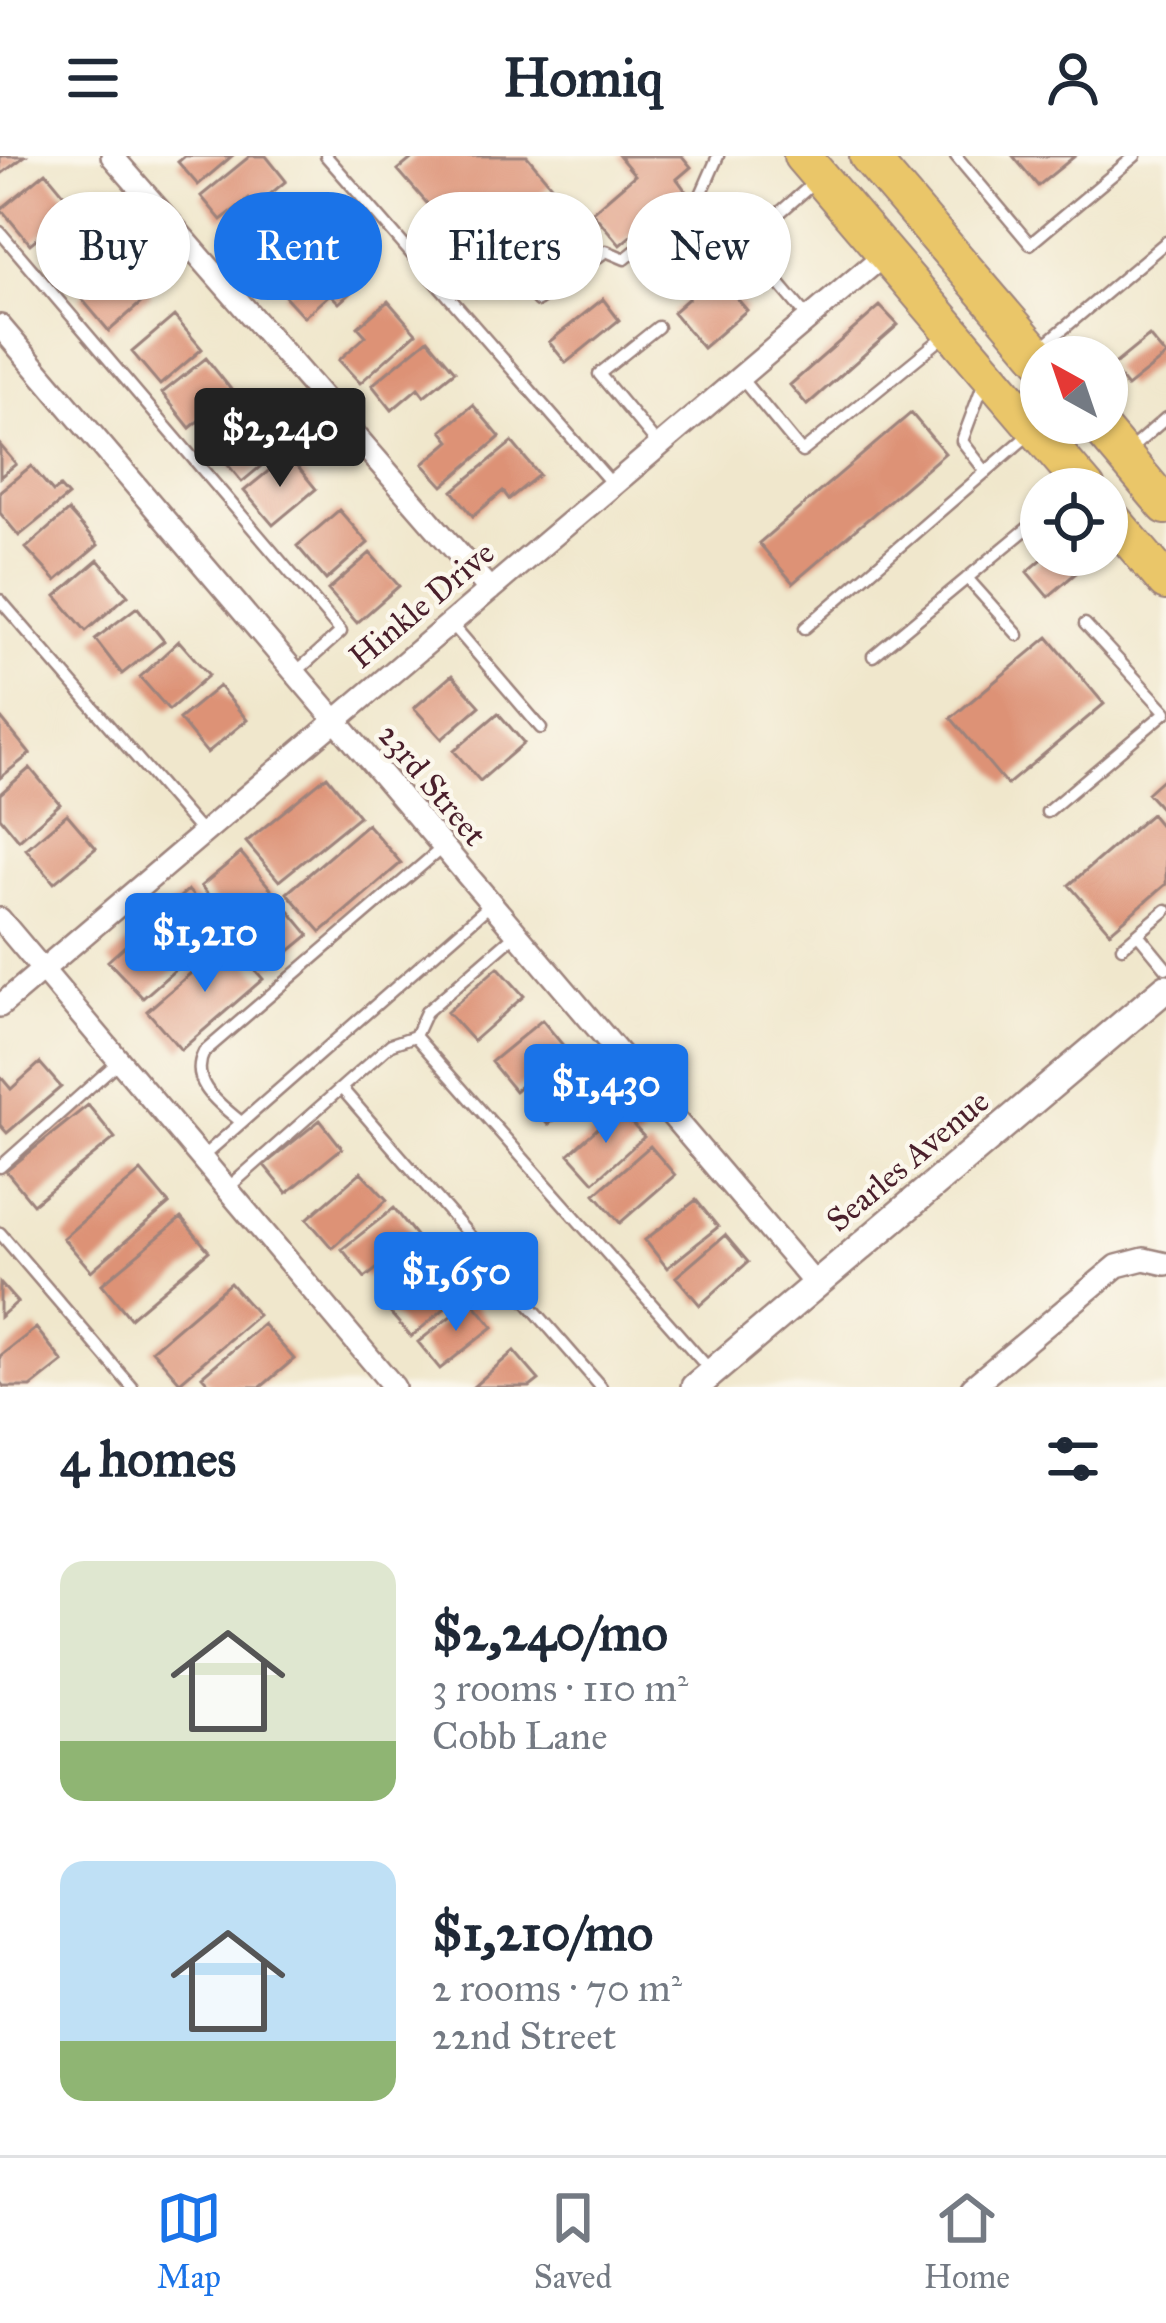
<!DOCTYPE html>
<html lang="en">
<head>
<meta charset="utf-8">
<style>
  body { margin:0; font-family:"IM FELL Great Primer",serif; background:#f6f6f7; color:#1f2937; height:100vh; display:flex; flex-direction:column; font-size:45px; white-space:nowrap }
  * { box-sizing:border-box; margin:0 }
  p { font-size:39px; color:#747a83 }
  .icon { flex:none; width:66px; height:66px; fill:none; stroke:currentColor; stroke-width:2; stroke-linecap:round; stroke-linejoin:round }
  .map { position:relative; height:1231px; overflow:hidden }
  .side { display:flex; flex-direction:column; background:#fff; flex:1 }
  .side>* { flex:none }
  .hud { position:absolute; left:36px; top:36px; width:1095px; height:108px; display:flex; gap:24px }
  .needle { width:78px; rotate:320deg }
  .tools { position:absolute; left:1020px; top:180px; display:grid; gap:24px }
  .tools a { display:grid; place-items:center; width:108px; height:108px; border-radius:50%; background:#fff; box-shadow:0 3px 9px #0004; font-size:60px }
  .price { position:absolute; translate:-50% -102px; padding:0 27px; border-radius:12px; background:#1a73e8; color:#fff; font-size:39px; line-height:78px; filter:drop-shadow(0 3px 6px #0008) }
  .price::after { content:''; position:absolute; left:50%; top:72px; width:36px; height:27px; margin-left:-18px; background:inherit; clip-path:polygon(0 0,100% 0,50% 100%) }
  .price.on { background:#222; color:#fff }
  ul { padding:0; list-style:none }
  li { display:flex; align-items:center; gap:36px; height:300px; padding:0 60px }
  li span { display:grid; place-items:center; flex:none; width:336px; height:240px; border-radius:24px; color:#555 }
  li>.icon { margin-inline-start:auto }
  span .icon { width:144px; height:144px; fill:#fffc; stroke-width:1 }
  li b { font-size:51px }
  h2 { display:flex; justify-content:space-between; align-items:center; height:144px; padding:0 60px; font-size:51px }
  .chip { padding:0 42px; border-radius:54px; background:#fff; box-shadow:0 3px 9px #0004; font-size:42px; line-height:108px }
  .chip.on { background:#1a73e8; color:#fff }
  header { display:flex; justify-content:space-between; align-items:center; height:156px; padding:0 60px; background:#fff; font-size:54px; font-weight:800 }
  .dock { display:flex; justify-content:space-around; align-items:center; height:168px; border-top:3px solid #e0e1e3; background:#fff; font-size:33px; color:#747a83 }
  .dock a { display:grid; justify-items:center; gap:6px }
  .dock .on { color:#1a73e8 }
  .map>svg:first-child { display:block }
  .building { fill:#dd9276 }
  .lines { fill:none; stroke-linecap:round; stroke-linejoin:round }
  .service-casing { stroke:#9d837c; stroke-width:15 }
  .minor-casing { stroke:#9d837c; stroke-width:26 }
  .tertiary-casing { stroke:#9d837c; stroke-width:32 }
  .primary-casing { stroke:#9d837c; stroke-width:40 }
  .service { stroke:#fff; stroke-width:10 }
  .minor { stroke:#fff; stroke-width:21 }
  .tertiary { stroke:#fff; stroke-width:27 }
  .primary { stroke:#eac669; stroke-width:36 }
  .labels { text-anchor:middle; stroke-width:9; stroke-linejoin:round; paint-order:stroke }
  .street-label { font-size:33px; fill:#4a1f2b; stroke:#fbf7ec }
</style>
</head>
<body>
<header><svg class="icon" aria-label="menu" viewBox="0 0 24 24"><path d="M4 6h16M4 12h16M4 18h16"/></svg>Homiq<svg class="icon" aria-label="person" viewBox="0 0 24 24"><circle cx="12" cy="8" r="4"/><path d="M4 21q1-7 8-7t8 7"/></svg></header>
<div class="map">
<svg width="1166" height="1231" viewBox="0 0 1166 1231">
  <rect width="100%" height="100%" fill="#fbf7ec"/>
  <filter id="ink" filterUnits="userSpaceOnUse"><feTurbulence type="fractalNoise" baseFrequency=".00833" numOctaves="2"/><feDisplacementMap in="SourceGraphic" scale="24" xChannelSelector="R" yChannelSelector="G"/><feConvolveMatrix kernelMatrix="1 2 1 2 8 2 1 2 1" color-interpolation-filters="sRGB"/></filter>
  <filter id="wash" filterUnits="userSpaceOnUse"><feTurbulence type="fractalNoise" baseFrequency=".004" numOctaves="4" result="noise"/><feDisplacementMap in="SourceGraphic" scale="48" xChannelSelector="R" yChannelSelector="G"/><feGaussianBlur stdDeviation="2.7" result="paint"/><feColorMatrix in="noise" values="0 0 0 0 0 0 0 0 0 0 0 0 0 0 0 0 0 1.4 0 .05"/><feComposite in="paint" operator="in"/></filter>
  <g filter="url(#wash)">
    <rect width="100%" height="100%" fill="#f0e7cc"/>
    <g id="blocks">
      <path class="building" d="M0,0H25L0,19Z
        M185,0H232L198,29L178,6Z
        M250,0H266L286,25L256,50L249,42L221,64L201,40Z
        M415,0H527L551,29L471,98L398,14Z
        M619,0H682L691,11L677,23L685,34L620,89L592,56L635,19Z
        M1013,0H1075L1038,30Z
        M46,16L75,51L30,88L1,53Z
        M310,45L338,77L281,126L261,103L287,80L280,71Z
        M91,62L119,96L76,132L47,98Z
        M683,79L747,154L703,192L673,156L689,142L655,103Z
        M341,89L369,120L339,147L330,138L304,161L284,139Z
        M122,105L151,138L109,175L80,141Z
        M603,143L619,164L566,207L549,186Z
        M388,145L416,177L360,227L339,204L366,180L358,171Z
        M880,150L898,169L807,249L790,229Z
        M174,160L202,193L160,229L132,196Z
        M1149,180L1166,200L1127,231L1111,211Z
        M428,183L455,215L424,240L418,232L392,254L372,229Z
        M206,202L233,236L190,272L162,237Z
        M473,249L500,281L443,330L423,308L450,285L442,275Z
        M257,256L285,290L242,326L213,291Z
        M911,257L945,297L793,427L759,387Z
        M512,286L539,319L509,343L503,335L473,360L453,335Z
        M0,289L16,308L0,321Z
        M288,299L316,333L273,369L244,335Z
        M31,310L53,336L60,331L68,340L19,380L0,357V335Z
        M339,354L368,387L326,424L297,390Z
        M68,355L98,389L56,425L26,392Z
        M370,397L399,430L357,467L328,434Z
        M1047,399H1073L1083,411L1048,441L1027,416Z
        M98,404L128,439L86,475L56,440Z
        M137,451L164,485L122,518L95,483Z
        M1048,481L1104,548L1007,629L951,562Z
        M179,485L209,519L169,554L140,521Z
        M452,519L480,550L442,583L414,552Z
        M219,530L247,564L207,597L179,563Z
        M498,557L524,587L480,625L454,595Z
        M0,561L30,598L0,622Z
        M30,612L60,648L19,684L0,661V638Z
        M327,620L359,660L279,725L246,686Z
        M1166,620V658L1147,637Z
        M67,658L96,692L54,727L26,693Z
        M1151,658L1166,676V728L1110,776L1069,729Z
        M367,668L401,707L321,776L287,737Z
        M241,697L309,779L268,813L201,730Z
        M188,734L222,773L143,842L108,805Z
        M229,784L263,823L181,894L147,855Z
        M498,811L524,840L473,885L447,856Z
        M542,864L566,893L515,935L491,906Z
        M573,899L597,926L548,969L524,942Z
        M40,907L61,931L7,977L0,969V920L11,933Z
        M88,949L115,982L33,1048L6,1015Z
        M619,953L644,981L594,1026L569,998Z
        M320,964L342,992L287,1037L264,1009Z
        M650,990L675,1019L620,1067L595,1038Z
        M141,1015L169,1048L91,1115L63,1082Z
        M361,1016L387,1044L332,1092L307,1063Z
        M696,1044L718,1071L667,1112L645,1084Z
        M394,1052L417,1081L365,1122L342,1093Z
        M181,1062L209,1095L130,1162L102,1128Z
        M725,1079L748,1106L700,1149L676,1121Z
        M439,1106L464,1136L411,1181L386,1152Z
        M0,1127L17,1146L0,1161Z
        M230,1127L258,1159L180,1226L152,1194Z
        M471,1144L493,1171L440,1213L418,1186Z
        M263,1168L294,1203L261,1231H212L202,1220Z
        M36,1172L63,1206L31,1231H4L0,1226V1200Z
        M514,1195L539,1224L530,1231H473Z"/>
    </g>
  </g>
  <g filter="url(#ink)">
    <use href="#blocks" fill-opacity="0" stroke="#9d837c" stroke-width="3"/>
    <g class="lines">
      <g class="service-casing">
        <path id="service" d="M326,0L613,329
          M956,0L1030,88L1135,0
          M568,58L506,109L538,145L606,95L625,103L699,43L718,0
          M0,76L341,476L295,517
          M809,163L745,87L817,24
          M658,171L599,218L659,290
          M1043,190L1166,86
          M740,221L802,296L947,178
          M984,226L962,285L986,316
          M1126,297L1166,262
          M967,422L1018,479
          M0,444L202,677
          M451,467L541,572
          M1085,468L1166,556
          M805,472L1033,275
          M873,500L1041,361
          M1047,656L1166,556
          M517,777L426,856L415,880L710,1214
          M1138,778L1166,812
          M1122,791L1166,754
          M342,933L601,1231
          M241,966C220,948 188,927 204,896L443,691
          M201,1002L491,748
          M0,1011L119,905
          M228,1032L391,888L415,880
          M0,1077L132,1231"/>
      </g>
      <g class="minor-casing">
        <path id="minor" d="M112,0L490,434
          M0,170L816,1129
          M0,763L394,1231
          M0,850L885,98
          M972,1231L1117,1110L1144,1103L1166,1108"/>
      </g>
      <g class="tertiary-casing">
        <path id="tertiary" d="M695,1231L1166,832"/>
      </g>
      <g class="primary-casing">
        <path id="primary" d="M802,0L1087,333
          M868,0L1041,202
          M1096,267L1166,350
          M1107,357L1166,426"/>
      </g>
      <use href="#service" class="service"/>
      <use href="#minor" class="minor"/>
      <use href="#tertiary" class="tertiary"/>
      <use href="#primary" class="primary"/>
    </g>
  </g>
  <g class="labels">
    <g class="street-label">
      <text transform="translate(421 448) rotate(-40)" y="12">Hinkle Drive</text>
      <text transform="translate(433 628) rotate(50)" y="12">23rd Street</text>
      <text transform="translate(907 1004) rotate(-40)" y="12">Searles Avenue</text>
    </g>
  </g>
</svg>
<div class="tools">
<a><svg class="needle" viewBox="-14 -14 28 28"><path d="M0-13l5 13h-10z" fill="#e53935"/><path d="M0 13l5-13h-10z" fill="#747a83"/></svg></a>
<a><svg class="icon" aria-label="locate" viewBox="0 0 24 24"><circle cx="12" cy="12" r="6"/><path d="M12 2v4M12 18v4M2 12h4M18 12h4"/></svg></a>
</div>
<b class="price on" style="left:280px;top:334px">$2,240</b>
<b class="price" style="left:205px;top:839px">$1,210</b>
<b class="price" style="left:606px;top:990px">$1,430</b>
<b class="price" style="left:456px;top:1178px">$1,650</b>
<div class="hud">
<a class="chip">Buy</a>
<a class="chip on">Rent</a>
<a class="chip">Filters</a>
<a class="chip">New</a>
</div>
</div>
<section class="side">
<h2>4 homes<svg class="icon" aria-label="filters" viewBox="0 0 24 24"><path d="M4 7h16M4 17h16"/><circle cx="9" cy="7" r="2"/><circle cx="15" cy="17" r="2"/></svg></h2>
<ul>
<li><span style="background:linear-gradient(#dfe7d0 75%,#8fb573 0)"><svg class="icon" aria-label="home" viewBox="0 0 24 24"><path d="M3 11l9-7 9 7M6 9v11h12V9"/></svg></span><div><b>$2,240/mo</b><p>3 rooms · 110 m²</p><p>Cobb Lane</p></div></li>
<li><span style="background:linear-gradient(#bfe0f5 75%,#8fb573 0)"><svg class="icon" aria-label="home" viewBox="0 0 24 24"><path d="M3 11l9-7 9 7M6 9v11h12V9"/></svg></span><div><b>$1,210/mo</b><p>2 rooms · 70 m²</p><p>22nd Street</p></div></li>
</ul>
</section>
<nav class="dock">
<a class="on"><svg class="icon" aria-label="map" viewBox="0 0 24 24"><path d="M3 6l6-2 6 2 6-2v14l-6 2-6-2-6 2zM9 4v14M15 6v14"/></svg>Map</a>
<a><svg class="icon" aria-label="saved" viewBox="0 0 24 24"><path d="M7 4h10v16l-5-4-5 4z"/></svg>Saved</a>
<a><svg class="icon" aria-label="home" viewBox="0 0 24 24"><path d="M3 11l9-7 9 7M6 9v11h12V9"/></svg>Home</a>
</nav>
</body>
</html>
